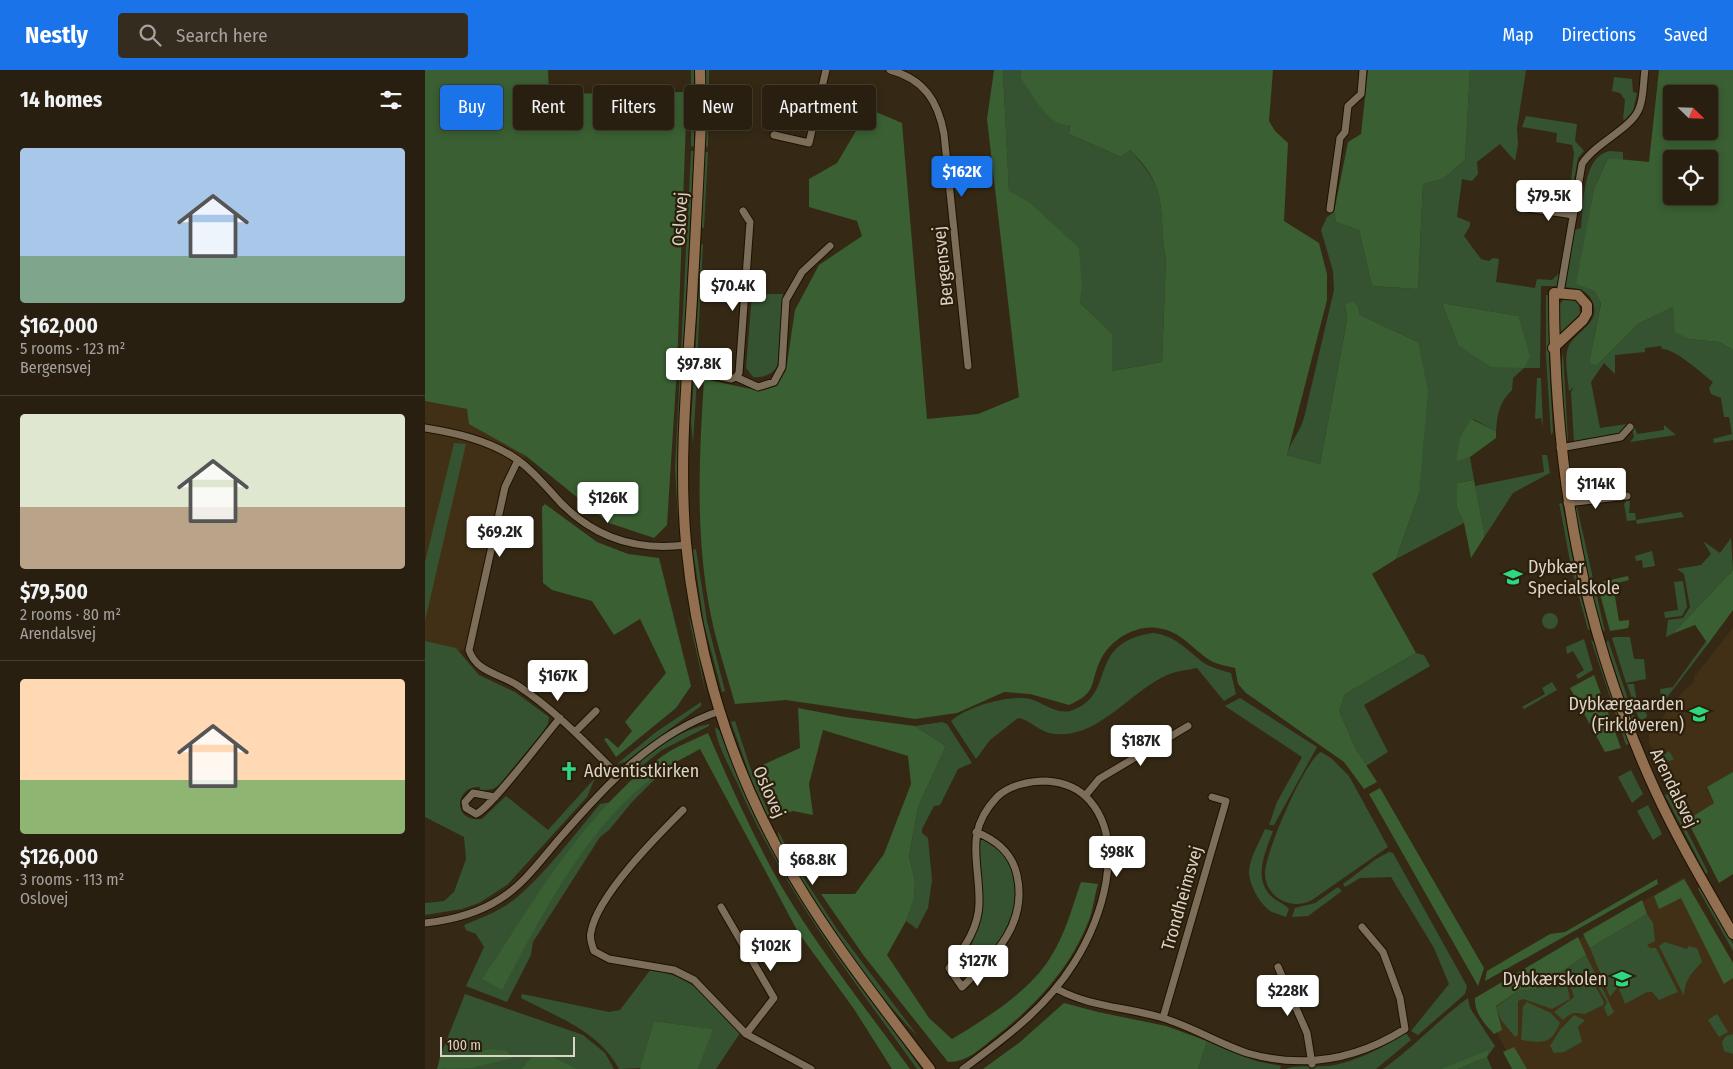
<!DOCTYPE html>
<html lang="en">
<head>
<meta charset="utf-8">
<style>
  body { margin:0; font-family:"Fira Sans Condensed",sans-serif; background:#342c1e; color:#f1f3f6; height:100vh; display:flex; flex-direction:column; font-size:19px; white-space:nowrap }
  * { box-sizing:border-box; margin:0 }
  p { font-size:16px; color:#a5a29f }
  .icon { flex:none; width:28px; height:28px; fill:none; stroke:currentColor; stroke-width:2; stroke-linecap:round; stroke-linejoin:round }
  .map { position:relative; flex:1; overflow:hidden }
  .drawer { display:flex; flex-direction:column; background:#281f10; width:425px }
  .drawer>* { flex:none }
  .guide { position:absolute; left:15px; top:15px; width:475px; height:45px; display:flex; gap:10px }
  .needle { width:32px; rotate:113deg }
  .buttons { position:absolute; left:1238px; top:15px; display:grid; gap:10px }
  .buttons a { display:grid; place-items:center; width:55px; height:55px; border-radius:5px; background:#281f10; box-shadow:0 2px 8px #0003,0 0 0 1px #443d30; font-size:25px }
  .scale { position:absolute; left:15px; bottom:12px; width:135px; box-sizing:border-box; padding-left:5px; border:2px solid #dbd3c7; border-top:0; font-size:14px; line-height:18px; white-space:nowrap; color:#dbd3c7; -webkit-text-stroke:4px #2b1f0b; paint-order:stroke }
  .price { position:absolute; translate:-50% -42px; padding:0 11px; border-radius:5px; background:#fff; color:#222; font-size:16px; line-height:32px; filter:drop-shadow(0 1px 2px #0008) }
  .price::after { content:''; position:absolute; left:50%; top:30px; width:15px; height:11px; margin-left:-8px; background:inherit; clip-path:polygon(0 0,100% 0,50% 100%) }
  .price.selected { background:#1a73e8; color:#fff }
  ul { padding:0; list-style:none }
  li { display:grid; align-content:center; gap:10px; height:265px; padding:0 20px }
  li+li { border-top:1px solid #443d30 }
  li span { display:grid; place-items:center; height:155px; border-radius:5px; color:#555 }
  li>.icon { margin-inline-start:auto }
  span .icon { width:90px; height:90px; fill:#fffc; stroke-width:1 }
  li b { font-size:21px }
  h2 { display:flex; justify-content:space-between; align-items:center; height:60px; padding:0 20px; font-size:21px }
  .chip { padding:0 18px; border-radius:5px; background:#281f10; box-shadow:0 2px 8px #0003,0 0 0 1px #443d30; font-size:18px; line-height:45px }
  .chip.selected { background:#1a73e8; color:#fff }
  header { display:flex; align-items:center; gap:30px; box-sizing:border-box; height:70px; padding:0 25px; background:#1a73e8; color:#fff }
  header strong { font-size:24px }
  nav { display:flex; gap:28px; margin-inline-start:auto; font-size:18px }
  .search { width:350px; height:45px; background:#342c1e; display:flex; align-items:center; gap:12px; box-sizing:border-box; padding:0 18px; border-radius:5px; color:#a5a29f; font-size:19px }
  main { display:flex; flex:1; min-height:0 }
  .map>svg:first-child { display:block }
  .built { fill:#413015 }
  .green { fill:#355330; fill-rule:evenodd }
  .forest { fill:#395f32; fill-rule:evenodd }
  .lines { fill:none; stroke-linecap:round; stroke-linejoin:round }
  .street-casing { stroke:#1d1101; stroke-width:9 }
  .secondary-casing { stroke:#1d1101; stroke-width:12 }
  .street { stroke:#7c6e58; stroke-width:7 }
  .secondary { stroke:#926f50; stroke-width:10 }
  .labels { text-anchor:middle; stroke-width:4.5; stroke-linejoin:round; paint-order:stroke }
  .street-label { font-size:18px; fill:#dbd3c7; stroke:#2b1f0b }
  .poi-label { font-size:18px; fill:#dbd3c7; stroke:#2b1f0b; text-anchor:start }
</style>
</head>
<body>
<header>
<strong>Nestly</strong>
<div class="search"><svg class="icon" aria-label="search" viewBox="0 0 24 24"><circle cx="10" cy="10" r="6"/><path d="M15 15l6 6"/></svg>Search here</div>
<nav><a>Map</a><a>Directions</a><a>Saved</a></nav>
</header>
<main>
<section class="drawer">
<h2>14 homes<svg class="icon" aria-label="filters" viewBox="0 0 24 24"><path d="M4 7h16M4 17h16"/><circle cx="9" cy="7" r="2"/><circle cx="15" cy="17" r="2"/></svg></h2>
<ul>
<li><span style="background:linear-gradient(#a9c7e8 70%,#7fa58c 0)"><svg class="icon" aria-label="home" viewBox="0 0 24 24"><path d="M3 11l9-7 9 7M6 9v11h12V9"/></svg></span><div><b>$162,000</b><p>5 rooms · 123 m²</p><p>Bergensvej</p></div></li>
<li><span style="background:linear-gradient(#dfe7d0 60%,#b9a48a 0)"><svg class="icon" aria-label="home" viewBox="0 0 24 24"><path d="M3 11l9-7 9 7M6 9v11h12V9"/></svg></span><div><b>$79,500</b><p>2 rooms · 80 m²</p><p>Arendalsvej</p></div></li>
<li><span style="background:linear-gradient(#ffd9b3 65%,#8fb573 0)"><svg class="icon" aria-label="home" viewBox="0 0 24 24"><path d="M3 11l9-7 9 7M6 9v11h12V9"/></svg></span><div><b>$126,000</b><p>3 rooms · 113 m²</p><p>Oslovej</p></div></li>
</ul>
</section>
<div class="map">
<svg width="1308" height="999" viewBox="0 0 1308 999">
  <rect width="100%" height="100%" fill="#352915"/>
  <path class="built" d="M0,331L42,339L83,375L101,386L83,421L48,574L32,583L0,574Z
    M1308,558V710L1305,705L1281,718L1289,733L1262,750L1224,672V665L1256,623L1269,612V607Z
    M1259,807L1308,892V999H1091L1070,960L1057,927Z"/>
  <path class="green" d="M266,0H269V77L266,76Z
    M281,0H284L283,76L281,78Z
    M578,0H596L595,7L645,54L644,64L696,87L705,80C714,90 724,101 730,114C740,136 735,164 741,188L737,292L687,301V263L655,233L657,219L604,132L584,122Z
    M1045,0H1101L1092,58L1093,74L1090,91L1075,74L1052,92L1053,104L1047,111L1037,109L1032,147L1045,152V156L1039,166L1056,189L1064,191L1068,188L1074,189L1071,212L1110,218L1112,209L1127,210L1134,203L1132,216H1116L1115,298H1099L1088,308L1087,320C1074,333 1073,342 1071,361L1048,349L1031,390L1045,387L1049,410L1032,413V438L1039,453L971,489L994,424L993,272L935,245L933,236L920,235L922,250L895,394L862,385C865,372 875,362 879,348L909,220L908,201L896,160L902,147L909,142L911,152L934,160L947,216L993,219L998,114L1018,109L1040,90ZM1017,233L1093,246L1033,275Z
    M1189,7L1207,9L1208,22L1212,23L1208,41L1200,50L1198,49L1200,30L1195,23L1187,21Z
    M1101,46L1152,54L1150,71L1159,81L1153,88L1149,111L1146,110L1149,83L1147,75L1131,72L1132,63L1097,57Z
    M266,81H269L258,296L253,451L250,398Z
    M1185,81L1198,82V90L1183,88L1169,119L1152,214L1171,221L1176,232L1164,293L1171,296L1213,254L1248,237L1264,269L1294,272L1308,280V370L1289,373L1288,369L1307,364L1304,347H1299L1296,328L1286,324L1284,318L1288,312C1276,303 1251,279 1237,279L1236,276L1220,278V282L1190,285V304L1179,293L1166,312L1175,358L1202,354L1195,363L1149,372L1146,322L1149,317L1144,321C1143,308 1139,289 1143,278C1150,261 1176,254 1168,233C1163,219 1153,219 1140,217L1150,160L1156,158C1159,135 1157,86 1185,81Z
    M280,82H283L279,158L276,157Z
    M278,174L272,292L270,289L276,175Z
    M327,224H358C357,238 356,287 352,296C348,305 337,308 328,307L321,298Z
    M1121,225H1124V288L1128,362L1126,365L1121,286Z
    M1146,229L1154,233L1155,244L1135,263V234L1138,230Z
    M1138,283L1143,371L1140,369L1135,301Z
    M269,307L272,308L268,374L266,352Z
    M1112,308H1116L1118,357L1116,348L1110,349Z
    M1239,355L1251,365L1205,372L1209,367L1207,359L1210,358L1212,364L1239,360Z
    M29,373L41,374L0,551V492Z
    M1117,385H1122L1125,403L1088,423L1060,466L1050,416L1119,402Z
    M1202,430L1205,432L1204,443H1210L1211,450L1256,442L1259,447L1212,454L1211,450L1202,451L1199,434Z
    M1137,433L1154,520L1165,559L1163,560L1146,497L1135,437L1134,434Z
    M1152,437L1180,562C1169,554 1153,457 1150,439Z
    M1306,468L1308,500L1247,564L1241,567L1243,550L1258,548L1265,537L1259,504L1252,499L1276,495L1286,484L1278,471L1295,483Z
    M271,479L282,551L300,621L297,622L279,554L268,480Z
    M1227,481L1230,496L1218,498L1217,490L1211,491L1210,486Z
    M1258,511L1262,537L1257,546L1240,548L1239,542L1253,540L1249,512Z
    M1117 551a8 8 0 1 1 16 0a8 8 0 1 1-16 0Z
    M263,544L270,564L281,625Z
    M727,563C751,565 761,580 779,593C787,598 796,600 806,603L811,624L799,631L772,598C762,600 751,601 742,605C704,622 670,673 624,663C613,660 605,650 593,648L565,670L551,689L526,651C541,637 584,624 605,629C619,633 633,646 648,640C693,623 660,574 727,563Z
    M1190,567H1205L1209,589H1219L1221,609L1201,613L1187,568Z
    M1159,569L1168,600L1153,609L1151,605L1159,600L1148,581L1142,584L1141,577Z
    M1166,570L1169,572L1204,674L1201,675Z
    M1183,570L1212,656L1208,655L1181,573Z
    M1282,570L1283,574L1233,639L1229,637L1228,630L1236,628L1235,619L1248,617Z
    M0,571L31,578L54,605L90,622L124,647L123,654L117,663L74,715L68,719L54,721L55,717C30,715 26,753 57,749L81,726L123,760L170,708L162,727L82,815L54,833L37,839L0,845V833L19,831L29,822L41,789L39,767L0,747Z
    M991,583L999,585L1005,596L939,635L963,682L941,696L932,681L914,641L920,624Z
    M1127,612L1132,620L1099,639L1097,637L1120,624L1117,618Z
    M1209,614L1213,639H1220L1222,646L1216,655L1202,614Z
    M815,628L892,677L849,755H844L852,732L877,687L800,636Z
    M276,632V636L200,692L192,694L231,662Z
    M310,651L325,697L346,748L343,747L327,711L306,652Z
    M517,652L522,654L547,693L533,699L515,735L509,736L497,759V763L503,768L507,810L503,838L492,859L481,851L489,828L490,811L484,786L493,737L521,676L490,656Z
    M284,654V656L237,680L200,709L197,707C220,684 252,661 284,654Z
    M290,657L294,660L327,738L374,827L496,999H492C425,905 361,824 314,717C306,699 292,676 290,657Z
    M1244,681L1249,689L1245,691L1240,690L1238,695L1243,697L1246,702L1239,706L1232,690Z
    M896,682L906,688L924,706L963,777L887,830C877,835 868,835 858,831C847,826 840,815 840,803C840,783 880,690 896,682Z
    M224,696L235,704L207,732L184,760L175,767L108,872L106,885L82,932L41,916L59,877L51,864L41,860L39,855C56,848 75,841 90,829C122,802 149,765 175,734L186,732L205,711Z
    M1206,700L1218,724L1207,733L1193,707Z
    M1250,715L1267,746L1262,750L1245,720Z
    M1243,724L1283,802L1281,804L1240,725Z
    M1223,735L1237,764L1228,770L1212,741Z
    M840,759L848,761C841,781 828,806 845,825C850,831 859,833 864,839L861,847C857,845 851,844 847,842C836,836 824,815 824,802C824,789 835,771 840,759Z
    M353,761L374,801L412,859L492,965C466,943 350,789 353,761Z
    M557,767C599,790 599,831 576,868C570,878 563,889 551,892L548,890L544,882L554,854L556,837L552,775L554,768Z
    M964,782L968,783L1042,916L1040,924L993,965L986,961L1024,914L1009,878L966,807L935,808L920,817L918,814L951,789Z
    M1275,816L1308,874V881L1273,819Z
    M913,817L917,821L883,846L867,847L870,838L890,833Z
    M1222,844L1228,853L1230,871L1222,875L1225,878H1231L1253,922L1234,930L1227,922H1222L1200,934L1194,919L1204,902L1185,927L1165,878Z
    M1240,872L1262,879L1263,876L1272,878L1277,892C1266,904 1260,909 1259,926L1234,876Z
    M1161,885L1189,942L1183,947L1179,938L1182,932L1167,906L1154,903L1144,905L1141,910L1145,929L1127,939L1098,929L1093,931V965L1090,967L1076,950L1071,937L1093,921L1110,919Z
    M226,899C273,909 284,930 315,963L291,999H273L287,959L229,951L216,998L194,999C174,961 132,947 96,928L97,924L184,942L195,940Z
    M1158,906L1167,910L1179,932L1178,935L1160,944C1149,942 1147,942 1138,950L1129,942L1149,927L1143,909Z
    M40,924L158,965L180,983L189,999H21L15,987Z
    M1043,928L1045,938L1070,976L1062,987L1067,999H1033L1062,987L1017,999H958C988,978 1013,950 1043,928Z
    M1102,932L1126,943L1135,953C1125,975 1120,973 1096,970L1098,936Z
    M1292,944L1303,962L1294,967L1283,950Z
    M1149,945L1160,950L1153,957L1157,972L1139,982L1129,983L1125,976L1135,960Z
    M981,963L986,970L951,999H861C868,994 898,998 910,995C936,989 959,977 981,963Z
    M1308,964V984L1299,981L1297,972L1301,966Z
    M782,971L831,991L856,996L855,999H773Z"/>
  <path class="forest" d="M0,0H123L124,24L262,22L252,298L242,455L229,468L184,453L101,386L44,354L42,339L0,331Z
    M569,0H578L584,121L604,132L654,178L657,219L655,233L687,263V301L737,292L741,188C735,164 740,137 730,114C725,101 715,90 705,80L696,87L644,64L645,55C623,58 607,23 595,7L596,0H848L844,51L850,61L863,73L859,151L894,173L902,204V230L862,385L895,394L922,250L920,234L928,232L933,236L935,245L993,272L1003,321L994,424L971,489L947,504L991,583L920,624L914,641L932,681L952,712L939,719L919,692L821,623L813,614L810,598C803,596 795,595 788,592C770,582 759,564 738,559C713,552 685,569 675,591C664,615 673,622 644,635L605,624L579,622L532,643L490,649L361,630L310,634C302,605 292,575 286,546C270,467 274,388 279,309L335,321L352,316L361,300L370,240L394,195L437,166L432,151L384,137V109L412,93L444,39L477,53L502,349L553,344L594,327L562,49Z
    M943,0H1045L1040,90L1018,109L998,114L993,219L947,216L934,160L911,152L909,142L923,72L936,64Z
    M1234,0H1308V280L1294,272L1264,269L1250,262L1248,237L1213,254L1171,296L1164,293L1176,233L1170,221L1151,214L1169,119L1183,88L1224,92ZM1246,24H1284V61H1246ZM1246,89H1284V126H1246Z
    M1017,233L1093,246L1105,286L1099,298L1066,297L1033,275Z
    M1046,349L1071,361V368L1045,387L1031,391L1035,368Z
    M1049,410L1060,466L1046,488L1039,453L1032,438V413Z
    M120,434L172,472L203,484L234,488L266,616L251,638L191,687L179,669L182,668L193,678L207,661L200,652L241,603L215,549L189,565L167,531L127,520L118,513L117,437Z
    M1308,500V540L1283,574L1270,555L1247,564Z
    M1203,506L1204,510L1188,514L1194,551L1204,550V555L1203,558L1185,561L1172,513Z
    M1169,605L1196,678L1180,682L1145,618Z
    M373,638L420,647L490,656L521,676L493,737L484,786L490,811L489,829L481,851L462,885L504,948L527,969C560,949 605,921 625,888C640,865 647,838 656,812L673,814C669,827 668,842 662,855C643,901 608,938 569,968C553,980 543,992 523,992L439,886L396,824H430L459,784L486,714L483,686L398,660L384,714L388,745L368,741L354,745L333,697L375,678Z
    M283,663C306,716 329,769 358,819C396,882 442,940 485,999H467L429,939L373,862L275,679C261,687 245,694 232,704C161,757 118,843 77,920L57,909C111,829 162,735 245,681C257,674 271,669 283,663Z
    M1308,702V804L1294,813L1262,750L1289,733L1282,717Z
    M955,718L1059,898L1053,916L944,724Z
    M1232,809L1233,814L1060,911L1062,901L1125,864L1140,862Z
    M1259,809L1308,893V908L1299,914L1256,828L1234,839L1229,826Z
    M1217,830L1222,844L1165,878L1158,864Z
    M1153,867L1161,885L1110,919L1093,921L1071,936L1077,960L1069,964C1059,953 1049,943 1050,928Z
    M639,933L673,942L741,956L782,971L773,999H558L595,972Z
    M229,951L288,959L273,999H215Z
    M1089,977L1102,999H1087L1078,982Z
    M63,979L82,981L88,988L46,998L12,999L15,987L45,986Z
    M1064,980L1062,987L1033,999H1016Z
    M109,984L126,986L152,999H97Z"/>
  <g class="lines">
    <g class="street-casing">
      <path id="street" d="M465,0C499,9 513,31 519,64L543,296
        M349,65L384,73L401,0
        M1103,138L1148,145
        M905,139L915,68L920,62L923,36L936,24L938,0
        M1135,223L1157,94C1170,73 1206,59 1214,39C1219,28 1218,12 1220,0
        M262,300L306,309L311,307L314,303L325,152L318,141
        M311,307L333,317L349,312L357,297L361,230L377,202L405,176
        M0,358C31,363 63,370 90,388C108,400 121,417 136,433C171,469 213,481 261,475
        M1135,378L1196,367L1205,357
        M93,390L80,417L44,580C51,602 75,604 92,615C130,640 161,673 193,705
        M1142,433L1202,426
        M150,662L171,641
        M660,726L674,709L763,656
        M70,727L48,723L40,732L41,738L51,744C65,739 121,664 135,648
        M258,740C232,766 172,826 166,862C164,868 167,875 169,881L184,889L249,900L269,910L321,964L386,999
        M296,837L349,928L321,964
        M0,853C27,850 52,844 75,829C98,815 116,790 134,769C179,717 228,663 295,641
        M853,897L882,963L887,994
        M632,919C665,937 702,937 738,948C767,957 793,973 822,983C878,999 931,990 980,959L975,928L958,882L937,857
        M738,948L801,731L787,727
        M538,999C580,968 621,938 649,893C676,850 702,774 665,731C654,718 637,712 621,711C605,711 584,715 572,727C539,762 554,789 554,830C555,857 539,878 524,898L537,917C570,885 603,854 592,805C587,782 571,770 551,762"/>
    </g>
    <g class="secondary-casing">
      <path id="secondary" d="M275,0L276,52C273,117 270,181 266,245C261,320 254,398 261,473C270,571 298,672 343,760C386,846 447,923 505,999
        M1128,278L1158,250L1162,243V235L1153,225L1129,223C1129,400 1156,558 1230,720C1253,770 1281,817 1308,864"/>
    </g>
    <use href="#street" class="street"/>
    <use href="#secondary" class="secondary"/>
  </g>
  <defs>
    <g id="school-bare" transform="scale(1.5)"><path d="M0-5L7-2L0 1L-7-2ZM-4 1L0 2.5L4 1V4Q0 6-4 4Z" fill="#2ed883" stroke="#2b1f0b" stroke-width="2.5" paint-order="stroke"/></g>
    <g id="church-bare" transform="scale(1.5)"><path d="M-1.2-6h2.4v3.5h3.3v2.4h-3.3V6h-2.4V-.1h-3.3v-2.4h3.3Z" fill="#2ed883" stroke="#2b1f0b" stroke-width="2.5" paint-order="stroke"/></g>
  </defs>
  <g fill-rule="evenodd">
    <use href="#school-bare" x="1088" y="507"/>
    <use href="#school-bare" x="1274" y="644"/>
    <use href="#church-bare" x="144" y="701"/>
    <use href="#school-bare" x="1197" y="909"/>
  </g>
  <g class="labels">
    <g class="street-label">
      <text transform="translate(255 149) rotate(-87)" y="6">Oslovej</text>
      <text transform="translate(518 196) rotate(-96)" y="6">Bergensvej</text>
      <text transform="translate(1249 718) rotate(64)" y="6">Arendalsvej</text>
      <text transform="translate(344 722) rotate(66)" y="6">Oslovej</text>
      <text transform="translate(757 828) rotate(-74)" y="6">Trondheimsvej</text>
    </g>
    <g class="poi-label">
      <text x="1103" y="503">Dybkær<tspan x="1103" dy="21">Specialskole</tspan></text>
      <text x="1259" y="640" text-anchor="end">Dybkærgaarden<tspan x="1259" dy="21">(Firkløveren)</tspan></text>
      <text x="159" y="707">Adventistkirken</text>
      <text x="1182" y="915" text-anchor="end">Dybkærskolen</text>
    </g>
  </g>
</svg>
<div class="buttons">
<a><svg class="needle" viewBox="-14 -14 28 28"><path d="M0-13l5 13h-10z" fill="#e53935"/><path d="M0 13l5-13h-10z" fill="#a5a29f"/></svg></a>
<a><svg class="icon" aria-label="locate" viewBox="0 0 24 24"><circle cx="12" cy="12" r="6"/><path d="M12 2v4M12 18v4M2 12h4M18 12h4"/></svg></a>
</div>
<div class="scale">100 m</div>
<b class="price selected" style="left:537px;top:128px">$162K</b>
<b class="price" style="left:1124px;top:152px">$79.5K</b>
<b class="price" style="left:308px;top:242px">$70.4K</b>
<b class="price" style="left:274px;top:320px">$97.8K</b>
<b class="price" style="left:1171px;top:440px">$114K</b>
<b class="price" style="left:183px;top:454px">$126K</b>
<b class="price" style="left:75px;top:488px">$69.2K</b>
<b class="price" style="left:133px;top:632px">$167K</b>
<b class="price" style="left:716px;top:697px">$187K</b>
<b class="price" style="left:692px;top:808px">$98K</b>
<b class="price" style="left:388px;top:816px">$68.8K</b>
<b class="price" style="left:346px;top:902px">$102K</b>
<b class="price" style="left:553px;top:917px">$127K</b>
<b class="price" style="left:863px;top:947px">$228K</b>
<div class="guide">
<a class="chip selected">Buy</a>
<a class="chip">Rent</a>
<a class="chip">Filters</a>
<a class="chip">New</a>
<a class="chip">Apartment</a>
</div>
</div>
</main>
</body>
</html>
